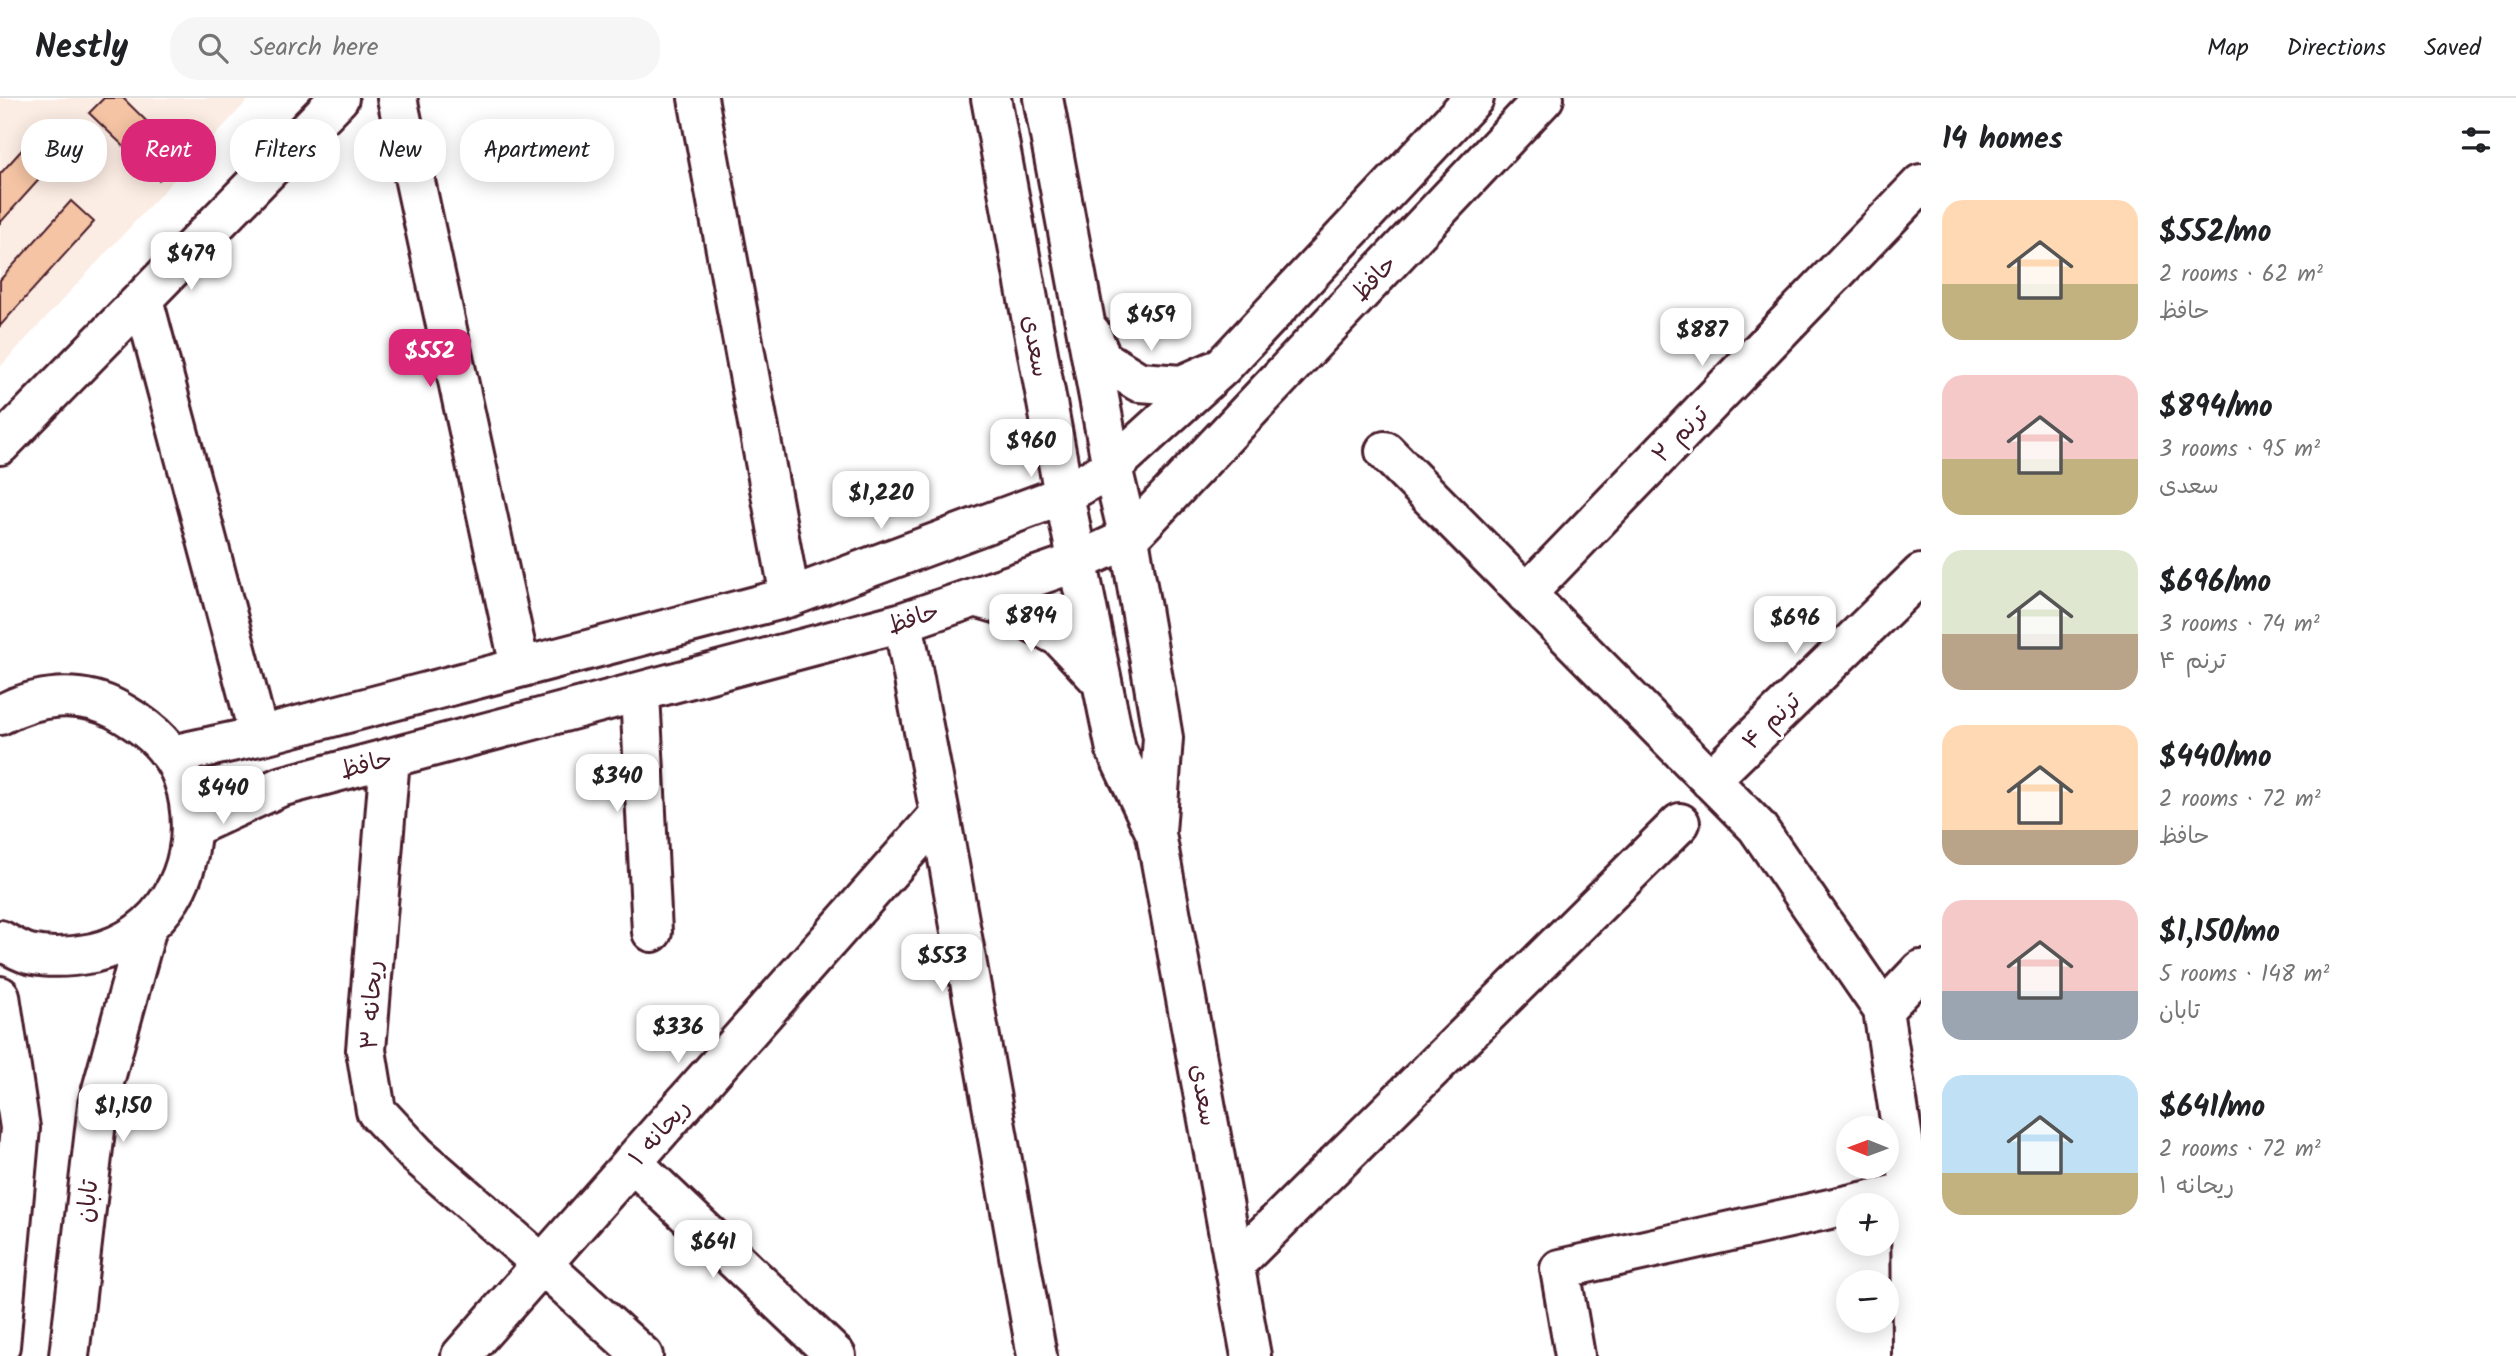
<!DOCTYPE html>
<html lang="en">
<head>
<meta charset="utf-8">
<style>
  body { margin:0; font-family:Kalam,"Playpen Sans Arabic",sans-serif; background:#f6f6f6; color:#202124; height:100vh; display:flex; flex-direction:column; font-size:26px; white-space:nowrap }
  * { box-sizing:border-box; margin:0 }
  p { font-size:23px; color:#757577 }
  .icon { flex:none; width:38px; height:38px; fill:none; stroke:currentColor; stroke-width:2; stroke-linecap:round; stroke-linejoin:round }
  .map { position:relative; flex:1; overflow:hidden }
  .details { display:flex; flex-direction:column; background:#fff; width:595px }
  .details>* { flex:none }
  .banner { position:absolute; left:21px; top:21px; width:665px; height:63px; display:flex; gap:14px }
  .needle { width:46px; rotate:271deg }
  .fabs { position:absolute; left:1836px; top:1018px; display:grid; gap:14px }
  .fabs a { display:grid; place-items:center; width:63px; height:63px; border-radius:50%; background:#fff; box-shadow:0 4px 18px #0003; font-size:35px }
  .price { position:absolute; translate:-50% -60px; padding:0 16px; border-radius:14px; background:#fff; color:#222; font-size:23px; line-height:46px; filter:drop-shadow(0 2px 4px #0008) }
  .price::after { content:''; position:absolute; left:50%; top:42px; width:21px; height:16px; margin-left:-10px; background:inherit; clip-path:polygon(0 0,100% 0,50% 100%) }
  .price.active { background:#db2777; color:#fff }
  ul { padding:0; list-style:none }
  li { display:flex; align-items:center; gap:21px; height:175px; padding:0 21px }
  li span { display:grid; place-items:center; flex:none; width:196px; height:140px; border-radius:21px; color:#555 }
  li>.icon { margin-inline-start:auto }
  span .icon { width:84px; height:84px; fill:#fffc; stroke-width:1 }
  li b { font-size:30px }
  h2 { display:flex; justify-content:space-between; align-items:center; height:84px; padding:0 21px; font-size:30px }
  .chip { padding:0 24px; border-radius:28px; background:#fff; box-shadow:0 4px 18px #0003; font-size:24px; line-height:63px }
  .chip.active { background:#db2777; color:#fff }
  header { display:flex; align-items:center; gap:42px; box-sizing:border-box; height:98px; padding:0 35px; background:#fff; border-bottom:2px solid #e0e0e0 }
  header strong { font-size:33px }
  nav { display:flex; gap:38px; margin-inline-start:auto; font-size:24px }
  .search { width:490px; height:63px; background:#f6f6f6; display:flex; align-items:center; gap:18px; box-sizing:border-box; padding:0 24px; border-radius:28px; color:#757577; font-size:26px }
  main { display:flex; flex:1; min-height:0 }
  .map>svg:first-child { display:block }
  .built { fill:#fcede4 }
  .building { fill:#f4c4a4; stroke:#4a1f2b; stroke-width:2 }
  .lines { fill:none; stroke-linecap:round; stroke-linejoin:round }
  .minor-casing { stroke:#4a1f2b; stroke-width:44 }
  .minor { stroke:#fff; stroke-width:38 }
  .labels { text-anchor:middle; stroke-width:6; stroke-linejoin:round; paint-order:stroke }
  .street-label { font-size:24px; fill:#4a1f2b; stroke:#fff }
</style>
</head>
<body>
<header>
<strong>Nestly</strong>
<div class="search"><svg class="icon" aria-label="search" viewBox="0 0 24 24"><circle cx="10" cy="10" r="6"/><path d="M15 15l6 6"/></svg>Search here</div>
<nav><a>Map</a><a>Directions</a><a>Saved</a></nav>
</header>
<main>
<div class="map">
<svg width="1921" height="1258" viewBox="0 0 1921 1258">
  <rect width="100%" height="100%" fill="#fff"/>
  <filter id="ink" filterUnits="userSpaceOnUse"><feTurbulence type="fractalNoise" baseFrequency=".0143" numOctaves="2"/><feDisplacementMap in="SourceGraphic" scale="14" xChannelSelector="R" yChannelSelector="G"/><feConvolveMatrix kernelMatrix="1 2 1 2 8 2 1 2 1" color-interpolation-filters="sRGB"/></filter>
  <g filter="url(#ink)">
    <path class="built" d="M0,0H250L0,269Z"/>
    <path class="building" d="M104,0H123L182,58L159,82L89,15Z
      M30,43L54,65L0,125V76Z
      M71,103L94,124L0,228V182Z"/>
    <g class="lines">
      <g class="minor-casing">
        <path id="minor" d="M397,0L520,569
          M698,0L790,499
          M991,0L1064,397L1116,652L1156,736L1251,1258
          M1043,0L1112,369L1129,440L1163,640L1156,734
          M143,201L259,638
          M1091,235L1102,261L1139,284L1182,287L1214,273
          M0,347L339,0
          M1385,353L1757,729L1883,912L1911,1093L1912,1258
          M1526,496L1921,86
          M975,499L999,506L1060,539L1101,583
          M903,524L940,716L1037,1258
          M640,595L652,834
          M0,617C36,597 80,592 117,612C138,624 156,636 170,656C180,669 187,689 189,705C200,773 162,839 93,855C72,859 50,861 29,856C19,853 9,847 0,842
          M171,657L259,638L790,499L1064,397L1112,369L1222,269L1474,0
          M390,660L366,952L376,1013L416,1056L542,1166L643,1258
          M1710,682L1921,476
          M193,729L280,689L903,524L1077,464L1129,440L1544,0
          M0,898L20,1030L0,1248
          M1883,912L1921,872
          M632,1064L836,1258
          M1235,1166L1680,725
          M69,1258L98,1006L147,829
          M461,1258L940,716
          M1575,1258L1560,1171L1911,1093L1921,1085"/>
      </g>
      <use href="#minor" class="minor"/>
    </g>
  </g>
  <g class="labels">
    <g class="street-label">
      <text transform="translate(1374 180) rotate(-47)" y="8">حافظ</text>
      <text transform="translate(1036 248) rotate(80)" y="8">سعدی</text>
      <text transform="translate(1680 336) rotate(-46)" y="8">ترنم ۲</text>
      <text transform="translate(913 520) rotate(-18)" y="8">حافظ</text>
      <text transform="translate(1771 623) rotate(-44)" y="8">ترنم ۴</text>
      <text transform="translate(366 666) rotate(-15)" y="8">حافظ</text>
      <text transform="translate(371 907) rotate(-87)" y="8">ریحانه ۳</text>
      <text transform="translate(1204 997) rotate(80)" y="8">سعدی</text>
      <text transform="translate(659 1034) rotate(-49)" y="8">ریحانه ۱</text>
      <text transform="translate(87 1103) rotate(-83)" y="8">تابان</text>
    </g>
  </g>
</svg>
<div class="fabs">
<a><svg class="needle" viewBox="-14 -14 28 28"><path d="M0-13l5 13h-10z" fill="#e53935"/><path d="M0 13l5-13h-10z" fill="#757577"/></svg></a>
<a>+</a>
<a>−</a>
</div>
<b class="price" style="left:191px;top:194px">$479</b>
<b class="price" style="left:1151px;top:255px">$459</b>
<b class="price" style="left:1702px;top:270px">$887</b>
<b class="price active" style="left:430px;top:291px">$552</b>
<b class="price" style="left:1031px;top:381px">$960</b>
<b class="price" style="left:881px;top:433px">$1,220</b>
<b class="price" style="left:1031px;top:556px">$894</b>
<b class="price" style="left:1795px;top:558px">$696</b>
<b class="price" style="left:617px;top:716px">$340</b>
<b class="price" style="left:223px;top:728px">$440</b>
<b class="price" style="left:942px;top:896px">$553</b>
<b class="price" style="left:678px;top:967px">$336</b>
<b class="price" style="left:123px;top:1046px">$1,150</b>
<b class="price" style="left:713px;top:1182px">$641</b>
<div class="banner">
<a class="chip">Buy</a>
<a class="chip active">Rent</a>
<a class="chip">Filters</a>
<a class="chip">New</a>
<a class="chip">Apartment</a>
</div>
</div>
<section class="details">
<h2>14 homes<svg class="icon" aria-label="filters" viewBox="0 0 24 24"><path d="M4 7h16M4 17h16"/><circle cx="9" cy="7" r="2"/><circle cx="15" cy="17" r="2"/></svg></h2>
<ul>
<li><span style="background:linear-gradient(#ffd9b3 60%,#c2b280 0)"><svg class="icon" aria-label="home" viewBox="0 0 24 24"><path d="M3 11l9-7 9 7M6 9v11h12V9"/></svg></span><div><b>$552/mo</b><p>2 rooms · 62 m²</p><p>حافظ</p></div></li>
<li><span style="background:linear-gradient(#f6c9c9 60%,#c2b280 0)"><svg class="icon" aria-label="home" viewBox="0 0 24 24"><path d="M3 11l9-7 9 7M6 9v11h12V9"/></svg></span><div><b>$894/mo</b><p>3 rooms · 95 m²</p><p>سعدی</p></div></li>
<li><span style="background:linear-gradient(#dfe7d0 60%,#b9a48a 0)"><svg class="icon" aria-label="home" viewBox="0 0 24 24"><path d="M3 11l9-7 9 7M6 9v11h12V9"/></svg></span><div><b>$696/mo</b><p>3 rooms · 74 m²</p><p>ترنم ۴</p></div></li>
<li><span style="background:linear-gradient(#ffd9b3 75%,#b9a48a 0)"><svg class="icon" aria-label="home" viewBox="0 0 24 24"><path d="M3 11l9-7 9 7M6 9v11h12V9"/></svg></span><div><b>$440/mo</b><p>2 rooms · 72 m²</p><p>حافظ</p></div></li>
<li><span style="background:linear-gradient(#f6c9c9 65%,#9aa5b1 0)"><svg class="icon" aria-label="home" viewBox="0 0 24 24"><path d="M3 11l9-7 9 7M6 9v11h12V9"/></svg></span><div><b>$1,150/mo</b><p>5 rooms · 148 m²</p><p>تابان</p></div></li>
<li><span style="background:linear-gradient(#bfe0f5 70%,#c2b280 0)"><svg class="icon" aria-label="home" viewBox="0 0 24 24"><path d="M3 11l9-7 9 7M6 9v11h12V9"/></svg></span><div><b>$641/mo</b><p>2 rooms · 72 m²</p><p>ریحانه ۱</p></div></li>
</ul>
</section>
</main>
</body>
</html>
